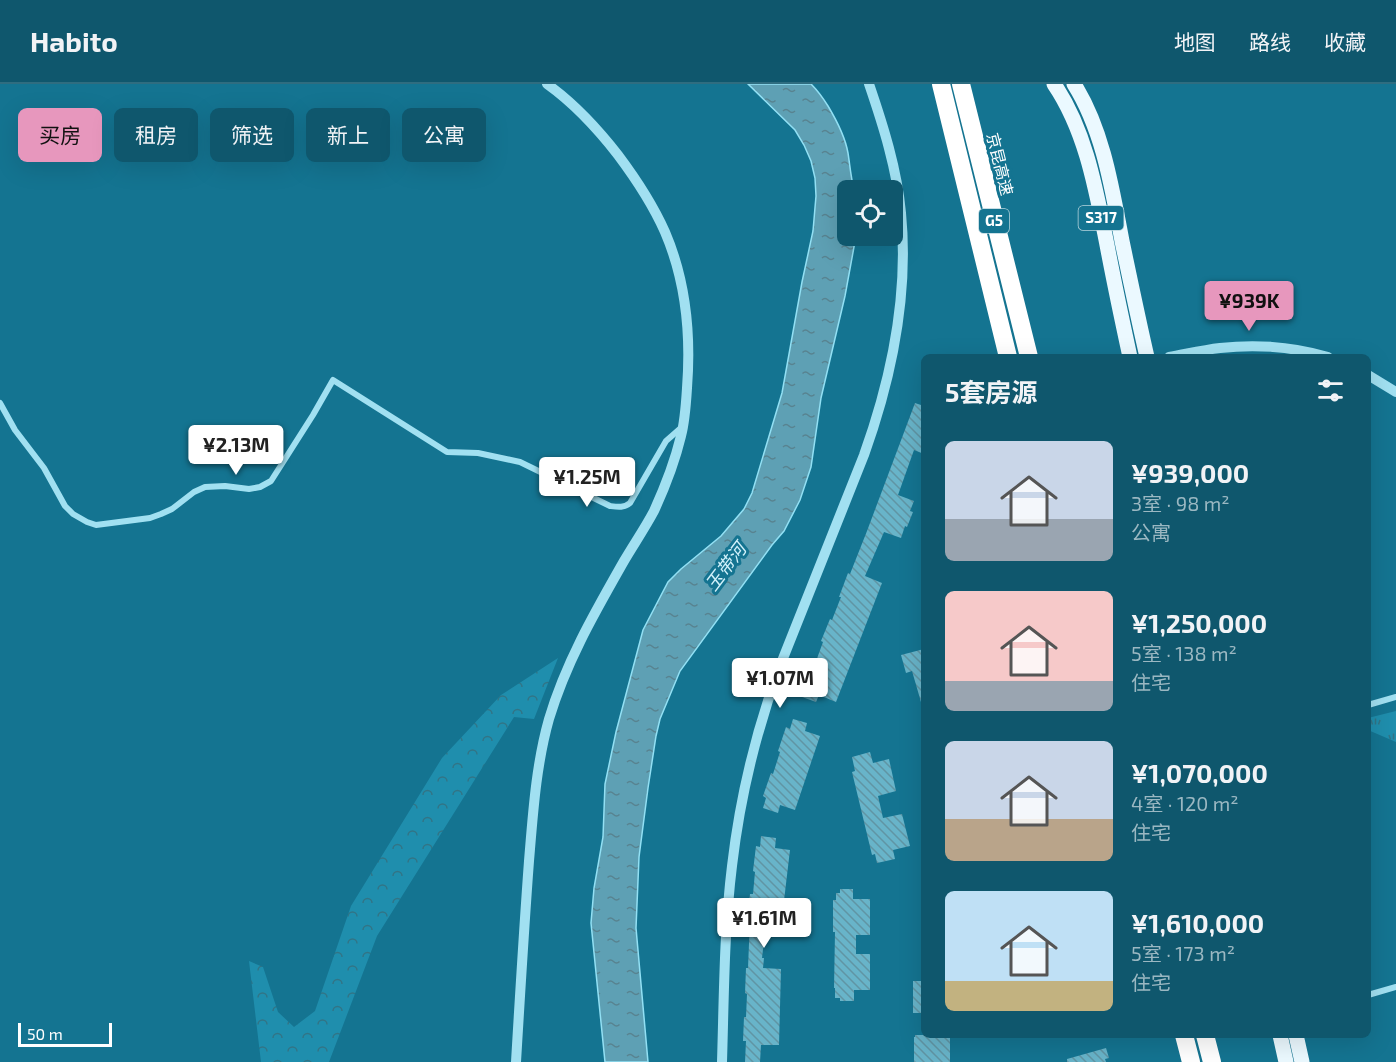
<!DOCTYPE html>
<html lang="zh">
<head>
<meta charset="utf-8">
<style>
  body { margin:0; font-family:"Exo 2","Noto Sans SC",sans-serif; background:#185d72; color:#f1f3f6; height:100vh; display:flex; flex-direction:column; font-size:22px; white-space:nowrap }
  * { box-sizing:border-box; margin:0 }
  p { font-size:20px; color:#9bb8c2 }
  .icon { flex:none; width:33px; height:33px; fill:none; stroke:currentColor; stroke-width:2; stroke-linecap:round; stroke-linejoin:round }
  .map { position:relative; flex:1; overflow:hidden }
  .drawer { position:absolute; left:921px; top:270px; width:450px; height:684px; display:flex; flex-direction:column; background:#0f576d; border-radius:9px; box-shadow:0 6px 24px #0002 }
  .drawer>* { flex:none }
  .hud { position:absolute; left:18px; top:24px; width:570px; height:54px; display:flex; gap:12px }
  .buttons { position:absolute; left:837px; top:96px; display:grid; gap:12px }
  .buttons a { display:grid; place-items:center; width:66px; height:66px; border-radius:9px; background:#0f576d; box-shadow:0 6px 24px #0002; font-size:30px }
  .scale { position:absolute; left:18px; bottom:15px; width:94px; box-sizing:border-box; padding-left:6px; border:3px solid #fff; border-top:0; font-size:16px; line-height:21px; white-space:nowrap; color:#fff; -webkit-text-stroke:4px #147491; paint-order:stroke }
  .price { position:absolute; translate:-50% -51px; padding:0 14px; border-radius:6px; background:#fff; color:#222; font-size:20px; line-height:39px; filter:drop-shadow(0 2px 3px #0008) }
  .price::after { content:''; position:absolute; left:50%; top:36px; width:18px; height:14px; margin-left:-9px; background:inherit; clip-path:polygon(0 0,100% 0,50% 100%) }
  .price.selected { background:#e797bd; color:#111 }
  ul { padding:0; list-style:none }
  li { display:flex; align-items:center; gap:18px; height:150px; padding:0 24px }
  li span { display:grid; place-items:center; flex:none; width:168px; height:120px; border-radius:9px; color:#555 }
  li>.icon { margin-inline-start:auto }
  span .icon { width:72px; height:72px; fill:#fffc; stroke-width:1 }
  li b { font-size:26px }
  h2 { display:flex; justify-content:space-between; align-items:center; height:72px; padding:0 24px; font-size:26px }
  .tag { padding:0 21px; border-radius:9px; background:#0f576d; box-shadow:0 6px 24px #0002; font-size:21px; line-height:54px }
  .tag.selected { background:#e797bd; color:#111 }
  header { display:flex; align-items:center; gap:36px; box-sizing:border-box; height:84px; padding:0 30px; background:#0f576d; border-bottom:2px solid #2f6d80 }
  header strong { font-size:28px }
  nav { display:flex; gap:33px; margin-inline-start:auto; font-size:21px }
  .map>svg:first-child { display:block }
  .grass { fill:url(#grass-tufts) }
  .forest { fill:url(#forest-crowns) }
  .water { fill:url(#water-ripples); stroke:#92e0f4; stroke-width:1.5 }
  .building { fill:url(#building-back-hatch) }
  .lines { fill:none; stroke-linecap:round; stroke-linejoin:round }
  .minor { stroke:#a1e0f1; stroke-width:6 }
  .tertiary { stroke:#a1e0f1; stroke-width:10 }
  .primary { stroke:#ebf9ff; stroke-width:15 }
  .motorway { stroke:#fff; stroke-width:18 }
  .labels { text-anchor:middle; stroke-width:6; stroke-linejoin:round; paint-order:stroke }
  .shield { fill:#147491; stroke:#b8d5de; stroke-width:1.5 }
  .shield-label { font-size:15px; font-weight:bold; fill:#fff }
  .street-label { font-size:16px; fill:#fff; stroke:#147491 }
  .water-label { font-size:18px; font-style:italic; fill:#d2f2fb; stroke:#147491 }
</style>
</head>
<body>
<header>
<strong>Habito</strong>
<nav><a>地图</a><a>路线</a><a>收藏</a></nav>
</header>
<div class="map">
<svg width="1396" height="978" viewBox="0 0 1396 978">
  <defs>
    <pattern id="grass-tufts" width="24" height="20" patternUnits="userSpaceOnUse" patternTransform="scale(1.5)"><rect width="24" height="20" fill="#1f8ead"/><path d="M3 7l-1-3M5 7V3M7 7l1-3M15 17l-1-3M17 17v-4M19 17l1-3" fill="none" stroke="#317486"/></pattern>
    <pattern id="forest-crowns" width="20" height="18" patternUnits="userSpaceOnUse" patternTransform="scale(1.5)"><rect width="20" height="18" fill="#1f8ead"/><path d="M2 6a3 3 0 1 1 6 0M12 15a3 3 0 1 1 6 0" fill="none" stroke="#317486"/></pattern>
    <pattern id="water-ripples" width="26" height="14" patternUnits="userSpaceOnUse" patternTransform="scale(1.5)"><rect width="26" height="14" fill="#5ea0b4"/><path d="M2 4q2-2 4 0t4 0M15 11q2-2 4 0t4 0" fill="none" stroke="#588390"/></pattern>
    <pattern id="building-back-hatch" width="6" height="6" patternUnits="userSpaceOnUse" patternTransform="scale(1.5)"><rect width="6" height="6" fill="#68b4c9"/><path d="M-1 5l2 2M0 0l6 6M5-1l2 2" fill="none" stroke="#6095a4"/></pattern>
  </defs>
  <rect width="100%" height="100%" fill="#147491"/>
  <path class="grass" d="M1396,627V658L1368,646V634Z"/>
  <path class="forest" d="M558,574L534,635L514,633L377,852L329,978H261L249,877L263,883L278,928L294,943L315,927L351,822L442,674L501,611Z"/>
  <path class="water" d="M748,0H811C818,7 823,14 828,22C837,37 845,52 848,69C850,82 851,94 854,106H848V152H856L845,212L821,314L811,383L800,416L784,447L772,461L680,587L660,635L656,652L648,704L639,773L636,844L648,978H605L591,839L594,804L603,753L605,700L616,648L643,546L668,498L681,485L721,452L744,425L752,409L782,309L802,198L813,147L816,112L815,94L811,77L804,61L795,46Z"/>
  <path class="building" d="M915,319L924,322V370L914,366L898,411L914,417L910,427L913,428L907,443L905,442L901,454L884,448L865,492L882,499L836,618L819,611L816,618L802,613L806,603L804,602L812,579L815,580L823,558L821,557L830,535L832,536L841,513H839L848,489L850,490L867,447Z
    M924,565V618H921L912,587L906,589L901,571Z
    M793,635L807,639L805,647L820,652L795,726L780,721L778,729L763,724L766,714L763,712L771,689L773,690L780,668L778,667L786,643L790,645Z
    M870,668L873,679L889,675L896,707L878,712L883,734L902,730L910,762L893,766L895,775L877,779L875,770L872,771L852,688L855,687L852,673Z
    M761,752L776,754L775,764L790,766L781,842L766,840L762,874H764L763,884L781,885L779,961H761L760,978H745L746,957H743L744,933H746L747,910L745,909L746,884H748L750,835L747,834L750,810H753L755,788L753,787L756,762L760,763Z
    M840,805H853V815H870V851H856V870H870V906H854V917H840V914H835V904H834L835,848H833V816H836V809H840Z
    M913,897H924V929H913Z
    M915,951H950V978H914V953H915Z
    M1106,964L1109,974L1105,975L1106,978H1067V975Z"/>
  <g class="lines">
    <path class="minor" d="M0,319L15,346L44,384L65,422L73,430L87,438L96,441L150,434L161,430L172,425L194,408L205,403L225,402L249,405L260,403L271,397L313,331L333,296L447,368L478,369L520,378L610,422C618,423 624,424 630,419L666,357L682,343
      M1368,621L1396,613
      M1368,911L1396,903"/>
    <path class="tertiary" d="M1169,273C1186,270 1203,266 1220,264C1255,260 1294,263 1328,273
      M1368,291L1396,308
      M516,978C520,911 524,844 529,777C533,729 536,681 549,635C566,578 595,528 624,477C634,460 645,444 654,427C665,403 675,377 681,352C685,337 686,320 687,304C691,252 686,197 665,148C653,121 636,95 618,71C597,44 575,20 547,0
      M722,978C724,913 724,847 732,782C740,713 756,647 780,582L864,371C892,293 909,212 901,129C897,85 883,41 869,0"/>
    <path class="primary" d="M1054,0C1086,47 1096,106 1107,161C1114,198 1122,236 1130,273
      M1074,0C1103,46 1112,104 1122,157C1130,195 1138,234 1147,273
      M1280,951L1286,978
      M1296,951L1302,978"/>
    <path class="motorway" d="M941,0L1008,273
      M961,0L1029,273
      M1184,951L1191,978
      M1205,951L1212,978"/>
  </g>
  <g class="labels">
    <g class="shield">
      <rect x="1078.5" y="122" width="45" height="24" rx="4.5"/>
      <rect x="979" y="125" width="30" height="24" rx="4.5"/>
    </g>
    <g class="shield-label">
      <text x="1101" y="139">S317</text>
      <text x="994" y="142">G5</text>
    </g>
    <g class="street-label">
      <text transform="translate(1000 80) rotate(76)" y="6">京昆高速</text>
    </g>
    <g class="water-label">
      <text transform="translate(726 483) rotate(-53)" y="6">玉带河</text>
    </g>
  </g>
</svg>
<div class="buttons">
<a><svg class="icon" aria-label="locate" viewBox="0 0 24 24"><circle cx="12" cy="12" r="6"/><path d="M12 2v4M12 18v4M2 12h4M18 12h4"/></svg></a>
</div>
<div class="scale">50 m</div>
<b class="price selected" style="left:1249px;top:248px">¥939K</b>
<b class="price" style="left:236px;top:392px">¥2.13M</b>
<b class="price" style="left:587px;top:424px">¥1.25M</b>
<b class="price" style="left:780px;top:625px">¥1.07M</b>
<b class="price" style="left:764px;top:865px">¥1.61M</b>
<div class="hud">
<a class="tag selected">买房</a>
<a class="tag">租房</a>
<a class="tag">筛选</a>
<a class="tag">新上</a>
<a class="tag">公寓</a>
</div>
<section class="drawer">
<h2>5套房源<svg class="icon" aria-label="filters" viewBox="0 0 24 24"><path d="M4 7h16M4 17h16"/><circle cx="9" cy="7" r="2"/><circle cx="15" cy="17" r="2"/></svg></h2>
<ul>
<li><span style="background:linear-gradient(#c9d6e8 65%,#9aa5b1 0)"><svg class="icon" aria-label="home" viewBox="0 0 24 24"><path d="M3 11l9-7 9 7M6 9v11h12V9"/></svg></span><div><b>¥939,000</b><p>3室 · 98 m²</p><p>公寓</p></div></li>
<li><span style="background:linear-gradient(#f6c9c9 75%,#9aa5b1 0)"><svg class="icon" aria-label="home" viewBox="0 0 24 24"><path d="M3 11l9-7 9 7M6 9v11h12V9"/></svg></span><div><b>¥1,250,000</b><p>5室 · 138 m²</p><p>住宅</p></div></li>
<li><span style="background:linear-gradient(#c9d6e8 65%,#b9a48a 0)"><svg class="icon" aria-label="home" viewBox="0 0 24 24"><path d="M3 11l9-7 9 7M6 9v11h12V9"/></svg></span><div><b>¥1,070,000</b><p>4室 · 120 m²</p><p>住宅</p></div></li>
<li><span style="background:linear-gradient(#bfe0f5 75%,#c2b280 0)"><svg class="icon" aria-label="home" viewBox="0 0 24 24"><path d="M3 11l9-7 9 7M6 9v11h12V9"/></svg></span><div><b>¥1,610,000</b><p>5室 · 173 m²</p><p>住宅</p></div></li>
</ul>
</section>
</div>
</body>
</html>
